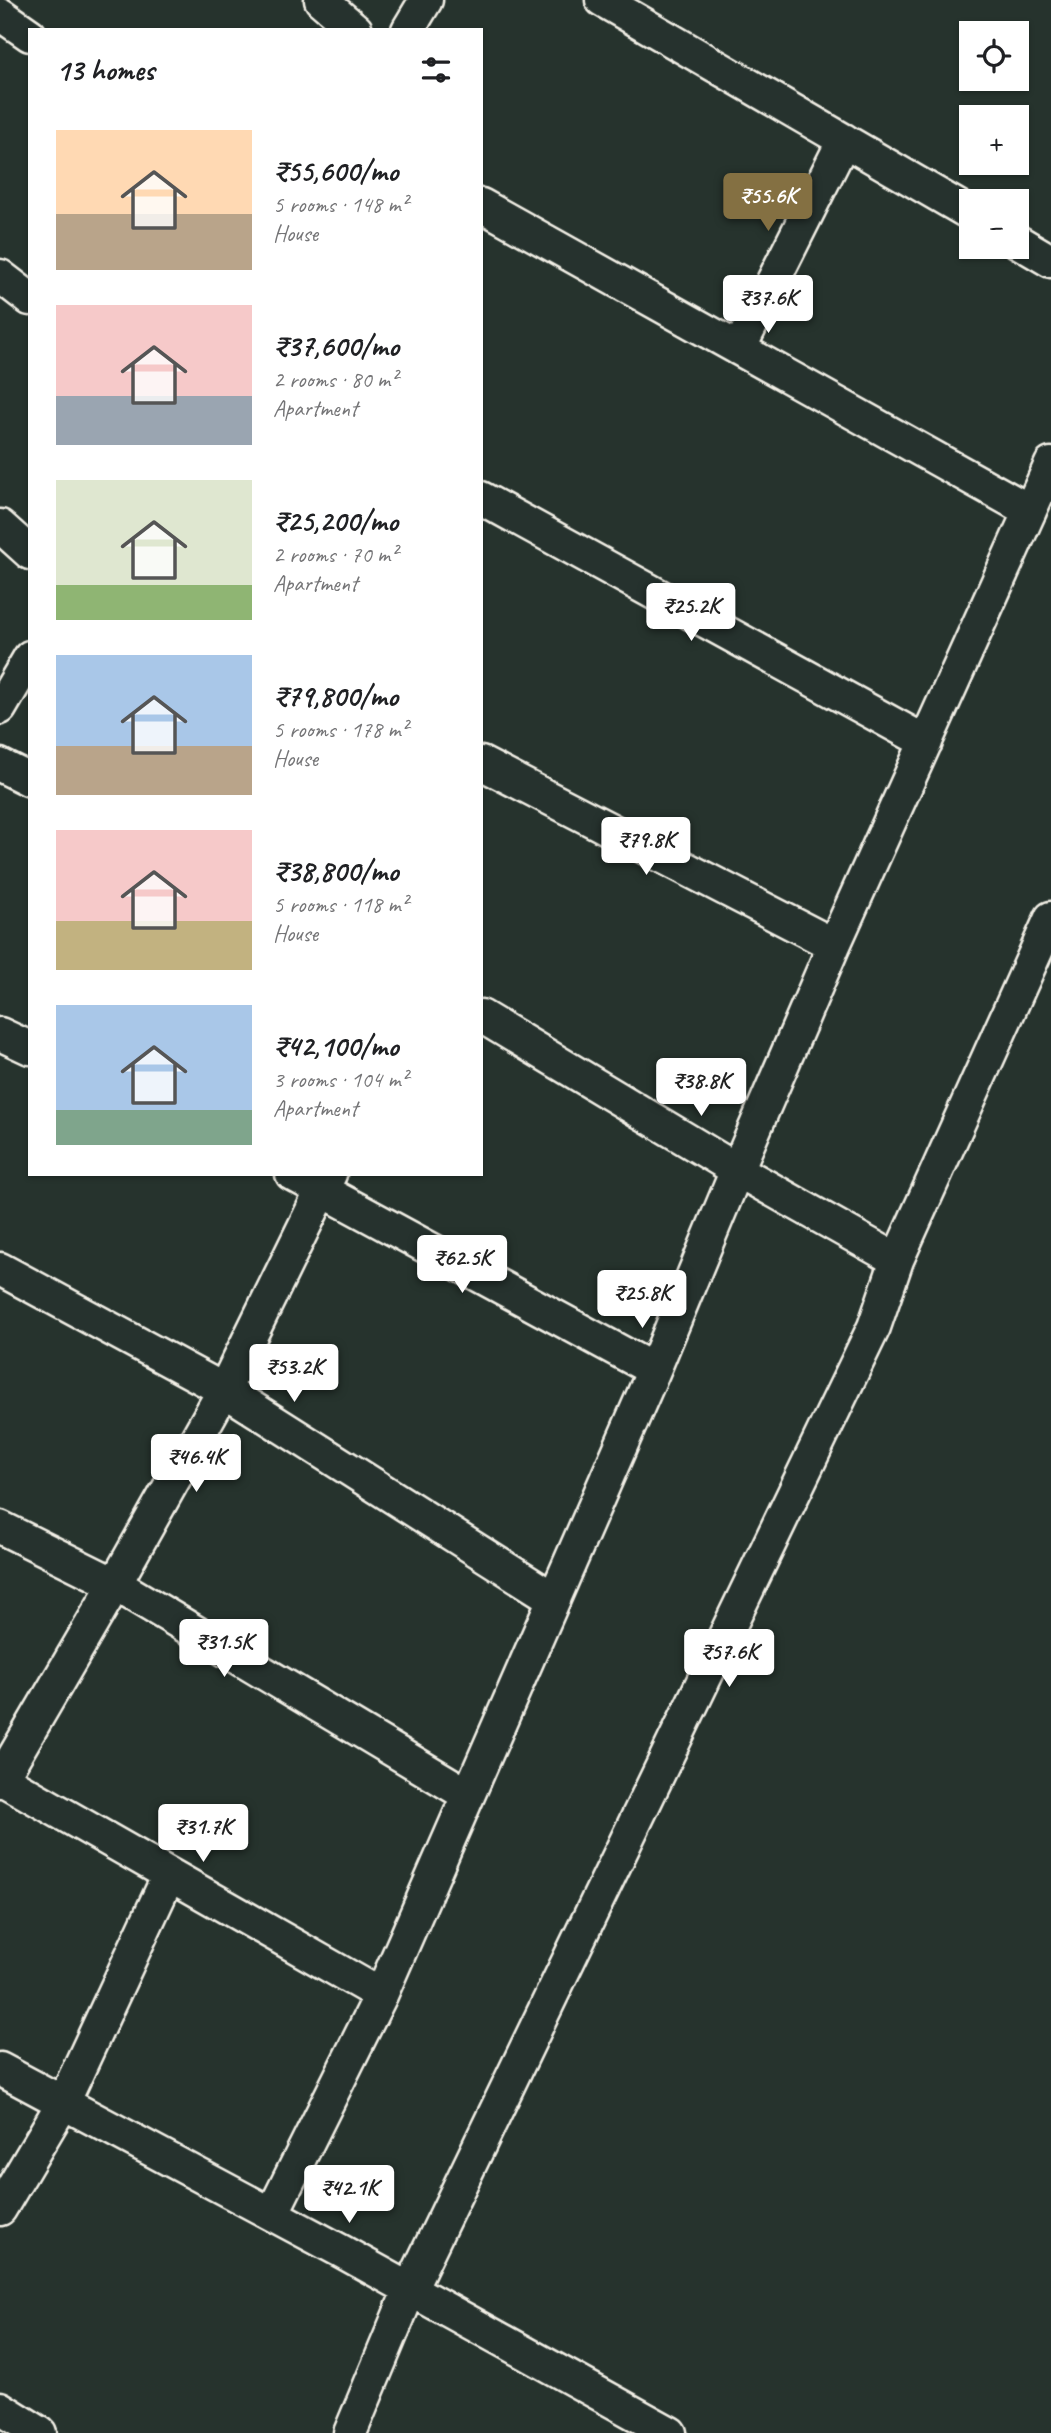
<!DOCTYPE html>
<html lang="en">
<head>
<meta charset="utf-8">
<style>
  body { margin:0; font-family:Caveat,sans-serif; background:#f2f2f2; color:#202124; height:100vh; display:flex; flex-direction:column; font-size:26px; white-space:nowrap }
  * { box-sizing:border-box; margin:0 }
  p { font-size:23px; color:#757577 }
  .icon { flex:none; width:38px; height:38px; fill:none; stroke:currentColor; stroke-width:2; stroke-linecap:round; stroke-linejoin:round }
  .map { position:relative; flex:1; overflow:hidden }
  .panel { position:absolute; left:28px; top:28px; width:455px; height:1148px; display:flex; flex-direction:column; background:#fff; border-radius:0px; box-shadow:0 2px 5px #0004 }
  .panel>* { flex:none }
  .controls { position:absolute; left:959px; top:21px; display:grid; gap:14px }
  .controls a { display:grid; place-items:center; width:70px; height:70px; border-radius:0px; background:#fff; box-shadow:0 2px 5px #0004; font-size:35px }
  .price { position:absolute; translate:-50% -60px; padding:0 16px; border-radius:7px; background:#fff; color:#222; font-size:23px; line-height:46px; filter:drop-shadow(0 2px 4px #0008) }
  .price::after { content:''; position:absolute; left:50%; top:42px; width:21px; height:16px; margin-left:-10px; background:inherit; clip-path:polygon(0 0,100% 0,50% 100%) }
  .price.current { background:#847042; color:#fff }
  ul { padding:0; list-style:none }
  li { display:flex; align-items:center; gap:21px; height:175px; padding:0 28px }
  li span { display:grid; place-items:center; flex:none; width:196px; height:140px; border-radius:0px; color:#555 }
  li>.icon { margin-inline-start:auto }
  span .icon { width:84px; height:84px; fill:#fffc; stroke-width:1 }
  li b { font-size:30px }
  h2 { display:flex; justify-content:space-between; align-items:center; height:84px; padding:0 28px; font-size:30px }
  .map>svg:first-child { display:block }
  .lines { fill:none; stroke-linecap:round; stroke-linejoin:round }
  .minor-casing { stroke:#f4f1e8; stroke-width:37 }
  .minor { stroke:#26332d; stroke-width:32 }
</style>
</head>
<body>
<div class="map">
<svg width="1051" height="2433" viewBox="0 0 1051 2433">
  <rect width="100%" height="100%" fill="#26332d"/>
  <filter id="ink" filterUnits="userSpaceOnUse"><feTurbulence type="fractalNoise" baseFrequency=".0143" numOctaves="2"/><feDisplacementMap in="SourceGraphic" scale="14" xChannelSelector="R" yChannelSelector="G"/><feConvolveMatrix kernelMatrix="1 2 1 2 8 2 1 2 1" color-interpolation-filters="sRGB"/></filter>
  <g filter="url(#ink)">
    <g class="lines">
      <g class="minor-casing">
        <path id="minor" d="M321,0L356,30
          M602,0L971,214
          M0,14L30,35
          M408,30L426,0
          M481,205L1030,511
          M1017,241L1051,261
          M0,276L30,299
          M739,349L844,140
          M481,498L926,742
          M0,526L30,553
          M0,708L30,657
          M481,763L834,945
          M0,765L30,780
          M481,1016L737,1170L897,1260
          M0,1034L30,1048
          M292,1174L654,1370
          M0,1269L224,1390L554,1599
          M0,1527L115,1584L468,1795
          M0,1778L381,1995
          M0,1781L115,1584L224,1390L330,1174
          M0,2069L341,2251L670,2433
          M0,2209L63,2103L169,1875
          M272,2214L381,1995L654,1370L737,1170L834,945L1051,464
          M0,2408L40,2433
          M350,2433L410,2289L874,1327L897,1260L1051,918"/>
      </g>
      <use href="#minor" class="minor"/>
    </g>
  </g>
</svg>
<div class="controls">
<a><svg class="icon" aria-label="locate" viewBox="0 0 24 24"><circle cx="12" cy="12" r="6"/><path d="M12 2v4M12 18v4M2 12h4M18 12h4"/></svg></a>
<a>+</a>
<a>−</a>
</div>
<b class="price current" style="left:768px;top:233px">₹55.6K</b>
<b class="price" style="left:768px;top:335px">₹37.6K</b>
<b class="price" style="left:691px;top:643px">₹25.2K</b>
<b class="price" style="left:646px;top:877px">₹79.8K</b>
<b class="price" style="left:701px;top:1118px">₹38.8K</b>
<b class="price" style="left:462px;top:1295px">₹62.5K</b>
<b class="price" style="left:642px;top:1330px">₹25.8K</b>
<b class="price" style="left:294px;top:1404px">₹53.2K</b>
<b class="price" style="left:196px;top:1494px">₹46.4K</b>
<b class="price" style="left:224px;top:1679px">₹31.5K</b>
<b class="price" style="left:729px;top:1689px">₹57.6K</b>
<b class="price" style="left:203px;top:1864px">₹31.7K</b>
<b class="price" style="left:349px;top:2225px">₹42.1K</b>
<section class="panel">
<h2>13 homes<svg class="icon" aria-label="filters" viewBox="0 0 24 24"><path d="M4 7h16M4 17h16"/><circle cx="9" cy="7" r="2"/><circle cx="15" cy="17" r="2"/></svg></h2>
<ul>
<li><span style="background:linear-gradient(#ffd9b3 60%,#b9a48a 0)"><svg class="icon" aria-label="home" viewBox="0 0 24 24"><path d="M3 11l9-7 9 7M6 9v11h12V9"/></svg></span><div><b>₹55,600/mo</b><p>5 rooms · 148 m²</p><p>House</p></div></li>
<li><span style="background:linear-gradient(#f6c9c9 65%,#9aa5b1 0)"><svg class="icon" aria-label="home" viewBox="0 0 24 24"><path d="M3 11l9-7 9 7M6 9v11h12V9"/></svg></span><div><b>₹37,600/mo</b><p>2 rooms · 80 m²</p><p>Apartment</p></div></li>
<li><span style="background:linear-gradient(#dfe7d0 75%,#8fb573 0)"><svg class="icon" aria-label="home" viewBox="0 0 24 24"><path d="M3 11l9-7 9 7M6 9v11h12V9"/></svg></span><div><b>₹25,200/mo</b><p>2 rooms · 70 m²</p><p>Apartment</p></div></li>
<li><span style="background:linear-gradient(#a9c7e8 65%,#b9a48a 0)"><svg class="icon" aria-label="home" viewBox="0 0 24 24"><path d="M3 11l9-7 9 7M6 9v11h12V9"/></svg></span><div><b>₹79,800/mo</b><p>5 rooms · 178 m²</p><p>House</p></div></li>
<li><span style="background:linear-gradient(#f6c9c9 65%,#c2b280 0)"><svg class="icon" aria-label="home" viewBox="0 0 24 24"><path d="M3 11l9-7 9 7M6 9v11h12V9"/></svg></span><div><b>₹38,800/mo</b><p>5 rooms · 118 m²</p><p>House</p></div></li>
<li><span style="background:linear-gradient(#a9c7e8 75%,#7fa58c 0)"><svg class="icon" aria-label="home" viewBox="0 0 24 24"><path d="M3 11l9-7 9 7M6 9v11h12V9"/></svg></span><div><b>₹42,100/mo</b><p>3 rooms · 104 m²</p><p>Apartment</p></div></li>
</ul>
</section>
</div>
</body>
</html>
